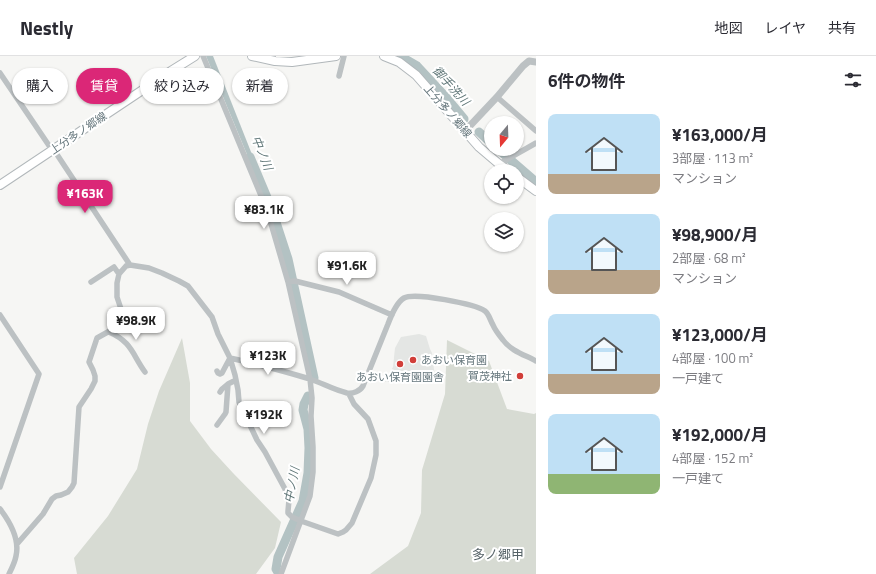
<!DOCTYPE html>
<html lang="ja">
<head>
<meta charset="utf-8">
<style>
  body { margin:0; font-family:"Titillium Web","Noto Sans JP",sans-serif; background:#f2f2f3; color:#2b2b33; height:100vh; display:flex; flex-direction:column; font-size:15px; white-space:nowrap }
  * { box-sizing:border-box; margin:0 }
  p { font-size:13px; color:#7c7c81 }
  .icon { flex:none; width:22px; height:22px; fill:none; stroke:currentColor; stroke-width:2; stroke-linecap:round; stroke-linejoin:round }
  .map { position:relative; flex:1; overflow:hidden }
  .panel { display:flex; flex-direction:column; background:#fff; width:340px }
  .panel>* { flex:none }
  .guide { position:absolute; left:12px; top:12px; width:380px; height:36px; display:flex; gap:8px }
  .needle { width:26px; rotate:199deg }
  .buttons { position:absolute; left:484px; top:60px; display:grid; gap:8px }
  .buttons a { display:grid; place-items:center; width:40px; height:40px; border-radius:50%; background:#fff; box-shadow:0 1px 3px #0004; font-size:20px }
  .price { position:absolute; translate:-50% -34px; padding:0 9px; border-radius:8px; background:#fff; color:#222; font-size:13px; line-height:26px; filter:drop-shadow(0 1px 2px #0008) }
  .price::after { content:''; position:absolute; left:50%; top:24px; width:12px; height:9px; margin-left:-6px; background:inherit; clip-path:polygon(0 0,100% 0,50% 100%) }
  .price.on { background:#db2777; color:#fff }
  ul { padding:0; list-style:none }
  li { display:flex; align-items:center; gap:12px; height:100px; padding:0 12px }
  li span { display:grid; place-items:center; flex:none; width:112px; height:80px; border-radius:8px; color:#555 }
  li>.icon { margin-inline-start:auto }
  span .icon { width:48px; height:48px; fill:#fffc; stroke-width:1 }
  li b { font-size:17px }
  h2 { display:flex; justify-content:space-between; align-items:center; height:48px; padding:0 12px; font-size:17px }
  .pill { padding:0 14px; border-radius:18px; background:#fff; box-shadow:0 1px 3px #0004; font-size:14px; line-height:36px }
  .pill.on { background:#db2777; color:#fff }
  header { display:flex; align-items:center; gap:24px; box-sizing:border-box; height:56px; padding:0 20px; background:#fff; border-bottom:1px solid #e1e1e2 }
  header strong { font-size:19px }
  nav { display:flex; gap:22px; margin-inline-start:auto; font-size:14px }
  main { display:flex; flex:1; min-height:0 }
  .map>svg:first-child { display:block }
  .built { fill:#e4e6e4 }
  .green { fill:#d7dbd3 }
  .water { fill:#b3c2c3 }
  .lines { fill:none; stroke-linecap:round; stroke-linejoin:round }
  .river { stroke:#b3c2c3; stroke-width:9 }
  .secondary-casing { stroke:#b1b7ba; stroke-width:10 }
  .minor { stroke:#bcc1c3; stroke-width:5.5 }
  .tertiary { stroke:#bcc1c3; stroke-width:7 }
  .secondary { stroke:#fff; stroke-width:8 }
  .poi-dot { fill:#d13e39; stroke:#fff; stroke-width:1.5 }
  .labels { text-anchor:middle; stroke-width:4; stroke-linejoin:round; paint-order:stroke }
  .street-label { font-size:11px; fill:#65767c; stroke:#fff }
  .poi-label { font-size:11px; fill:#65767c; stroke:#fff; text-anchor:start }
  .water-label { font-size:12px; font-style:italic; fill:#5f7677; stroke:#fff }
  .quarter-label { font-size:13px; fill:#566368; stroke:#fff }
</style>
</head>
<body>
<header>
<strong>Nestly</strong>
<nav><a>地図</a><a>レイヤ</a><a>共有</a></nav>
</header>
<main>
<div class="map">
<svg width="536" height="518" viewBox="0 0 536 518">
  <rect width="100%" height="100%" fill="#f6f6f4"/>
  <path class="built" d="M419,278L426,280L430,293L432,297L435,322L430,326H385L393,311L395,292L401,281Z"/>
  <path class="green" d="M182,282L190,327V365L211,393L233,417L281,466L275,492L256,518H77L74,502L108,460L137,413L148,368L159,335Z
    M447,284L489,305L507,353L534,358L536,357V518H370L408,490L421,457L422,414L445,338Z"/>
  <path class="water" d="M206,0H213L257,111L253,113Z"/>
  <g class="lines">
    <path class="river" d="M400,0L417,10L444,39L464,63
      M479,76L491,87
      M498,93L536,126
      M250,101L271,151L288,203L314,322
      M279,518L276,513L278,501L303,445L308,417L309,392L308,373L303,354L304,348L308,340"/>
    <g class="secondary-casing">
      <path id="secondary" d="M252,0L275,5L292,6L336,0
        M384,0L399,6L416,19L479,91L499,108L509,115
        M517,121L536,135
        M0,129L171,15L195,0"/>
    </g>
    <path class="minor" d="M203,0L267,154L288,226L310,323L312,342L311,360L313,391V416L310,440L281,518
      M0,17L52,94L56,97L130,209
      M339,20L344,0
      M497,41L536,75
      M499,108L536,87
      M91,226L114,211L119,218
      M288,226L295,225L339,236L392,259
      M0,259L39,318L0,431
      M109,276C132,286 132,298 145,316
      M230,302C257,308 283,315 310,323C322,327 334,334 347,337C353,338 360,335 363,330L388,268C391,260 397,246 404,242C415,236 475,248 485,255C489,258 490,264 493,269C495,274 499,279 503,284C511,295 525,299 536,305
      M217,315L218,317L220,318L222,317L230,302
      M220,336L222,333L228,328
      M217,369L225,358L226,356L228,328L236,324
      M0,453C10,466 20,483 16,500C15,506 12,512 9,518
      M17,488L43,458L52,443L56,440L61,439L68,436L72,431L74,427L79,351L91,333L95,325V320L93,314L89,306L97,282L115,272L119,264L121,253L117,241V227L119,218L126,210L130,209L149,212L162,217L179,225L188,230L212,261L218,278L230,302L235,319L238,334L239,346L257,384L265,396L285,433L289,444L288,455V457L292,461L301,465L338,478L343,476L346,474L352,467L371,422L376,399V385L368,363L354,348L349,338"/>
    <path class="tertiary" d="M465,75L497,41L523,10L529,5L536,6"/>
    <use href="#secondary" class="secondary"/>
  </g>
  <g class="poi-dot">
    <circle cx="413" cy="304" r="4"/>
    <circle cx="400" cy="308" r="4"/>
    <circle cx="520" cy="320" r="4"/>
  </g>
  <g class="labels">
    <g class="street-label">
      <text transform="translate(448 55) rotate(49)" y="4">上分多ノ郷線</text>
      <text transform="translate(78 77) rotate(-34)" y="4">上分多ノ郷線</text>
    </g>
    <g class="poi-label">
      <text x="421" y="308">あおい保育園</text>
      <text x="512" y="324" text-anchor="end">賀茂神社</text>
      <text x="400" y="325" text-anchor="middle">あおい保育園園舎</text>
    </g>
    <g class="water-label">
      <text transform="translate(451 30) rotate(48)" y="4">御手洗川</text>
      <text transform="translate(262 97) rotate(68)" y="4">中ノ川</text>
      <text transform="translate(292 429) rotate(-79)" y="4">中ノ川</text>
    </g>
    <g class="quarter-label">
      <text x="498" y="503">多ノ郷甲</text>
    </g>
  </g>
</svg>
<div class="buttons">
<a><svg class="needle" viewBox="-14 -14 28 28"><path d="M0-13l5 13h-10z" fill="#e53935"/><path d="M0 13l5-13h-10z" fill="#7c7c81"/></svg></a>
<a><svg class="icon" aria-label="locate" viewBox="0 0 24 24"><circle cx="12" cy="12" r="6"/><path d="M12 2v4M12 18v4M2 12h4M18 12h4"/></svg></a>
<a><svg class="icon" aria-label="layers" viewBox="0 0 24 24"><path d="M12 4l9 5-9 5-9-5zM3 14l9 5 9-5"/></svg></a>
</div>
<b class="price on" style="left:85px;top:158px">¥163K</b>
<b class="price" style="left:264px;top:174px">¥83.1K</b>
<b class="price" style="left:347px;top:230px">¥91.6K</b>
<b class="price" style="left:136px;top:285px">¥98.9K</b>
<b class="price" style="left:268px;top:320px">¥123K</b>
<b class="price" style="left:264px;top:379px">¥192K</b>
<div class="guide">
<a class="pill">購入</a>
<a class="pill on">賃貸</a>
<a class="pill">絞り込み</a>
<a class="pill">新着</a>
</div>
</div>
<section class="panel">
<h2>6件の物件<svg class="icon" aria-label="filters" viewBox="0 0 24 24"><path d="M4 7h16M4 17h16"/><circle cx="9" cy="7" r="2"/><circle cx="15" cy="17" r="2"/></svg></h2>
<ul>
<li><span style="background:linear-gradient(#bfe0f5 75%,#b9a48a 0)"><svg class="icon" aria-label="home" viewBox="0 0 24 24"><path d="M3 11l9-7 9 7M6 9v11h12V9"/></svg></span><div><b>¥163,000/月</b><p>3部屋 · 113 m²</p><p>マンション</p></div></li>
<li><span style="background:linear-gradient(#bfe0f5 70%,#b9a48a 0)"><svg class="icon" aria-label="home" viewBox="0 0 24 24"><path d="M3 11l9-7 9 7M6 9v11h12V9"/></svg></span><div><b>¥98,900/月</b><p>2部屋 · 68 m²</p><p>マンション</p></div></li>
<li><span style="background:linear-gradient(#bfe0f5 75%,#b9a48a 0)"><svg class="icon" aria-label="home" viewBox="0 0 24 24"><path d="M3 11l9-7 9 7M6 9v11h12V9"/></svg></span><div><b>¥123,000/月</b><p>4部屋 · 100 m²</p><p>一戸建て</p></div></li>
<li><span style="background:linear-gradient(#bfe0f5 75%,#8fb573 0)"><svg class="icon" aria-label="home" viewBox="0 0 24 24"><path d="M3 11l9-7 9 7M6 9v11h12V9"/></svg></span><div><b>¥192,000/月</b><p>4部屋 · 152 m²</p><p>一戸建て</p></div></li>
</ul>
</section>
</main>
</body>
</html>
